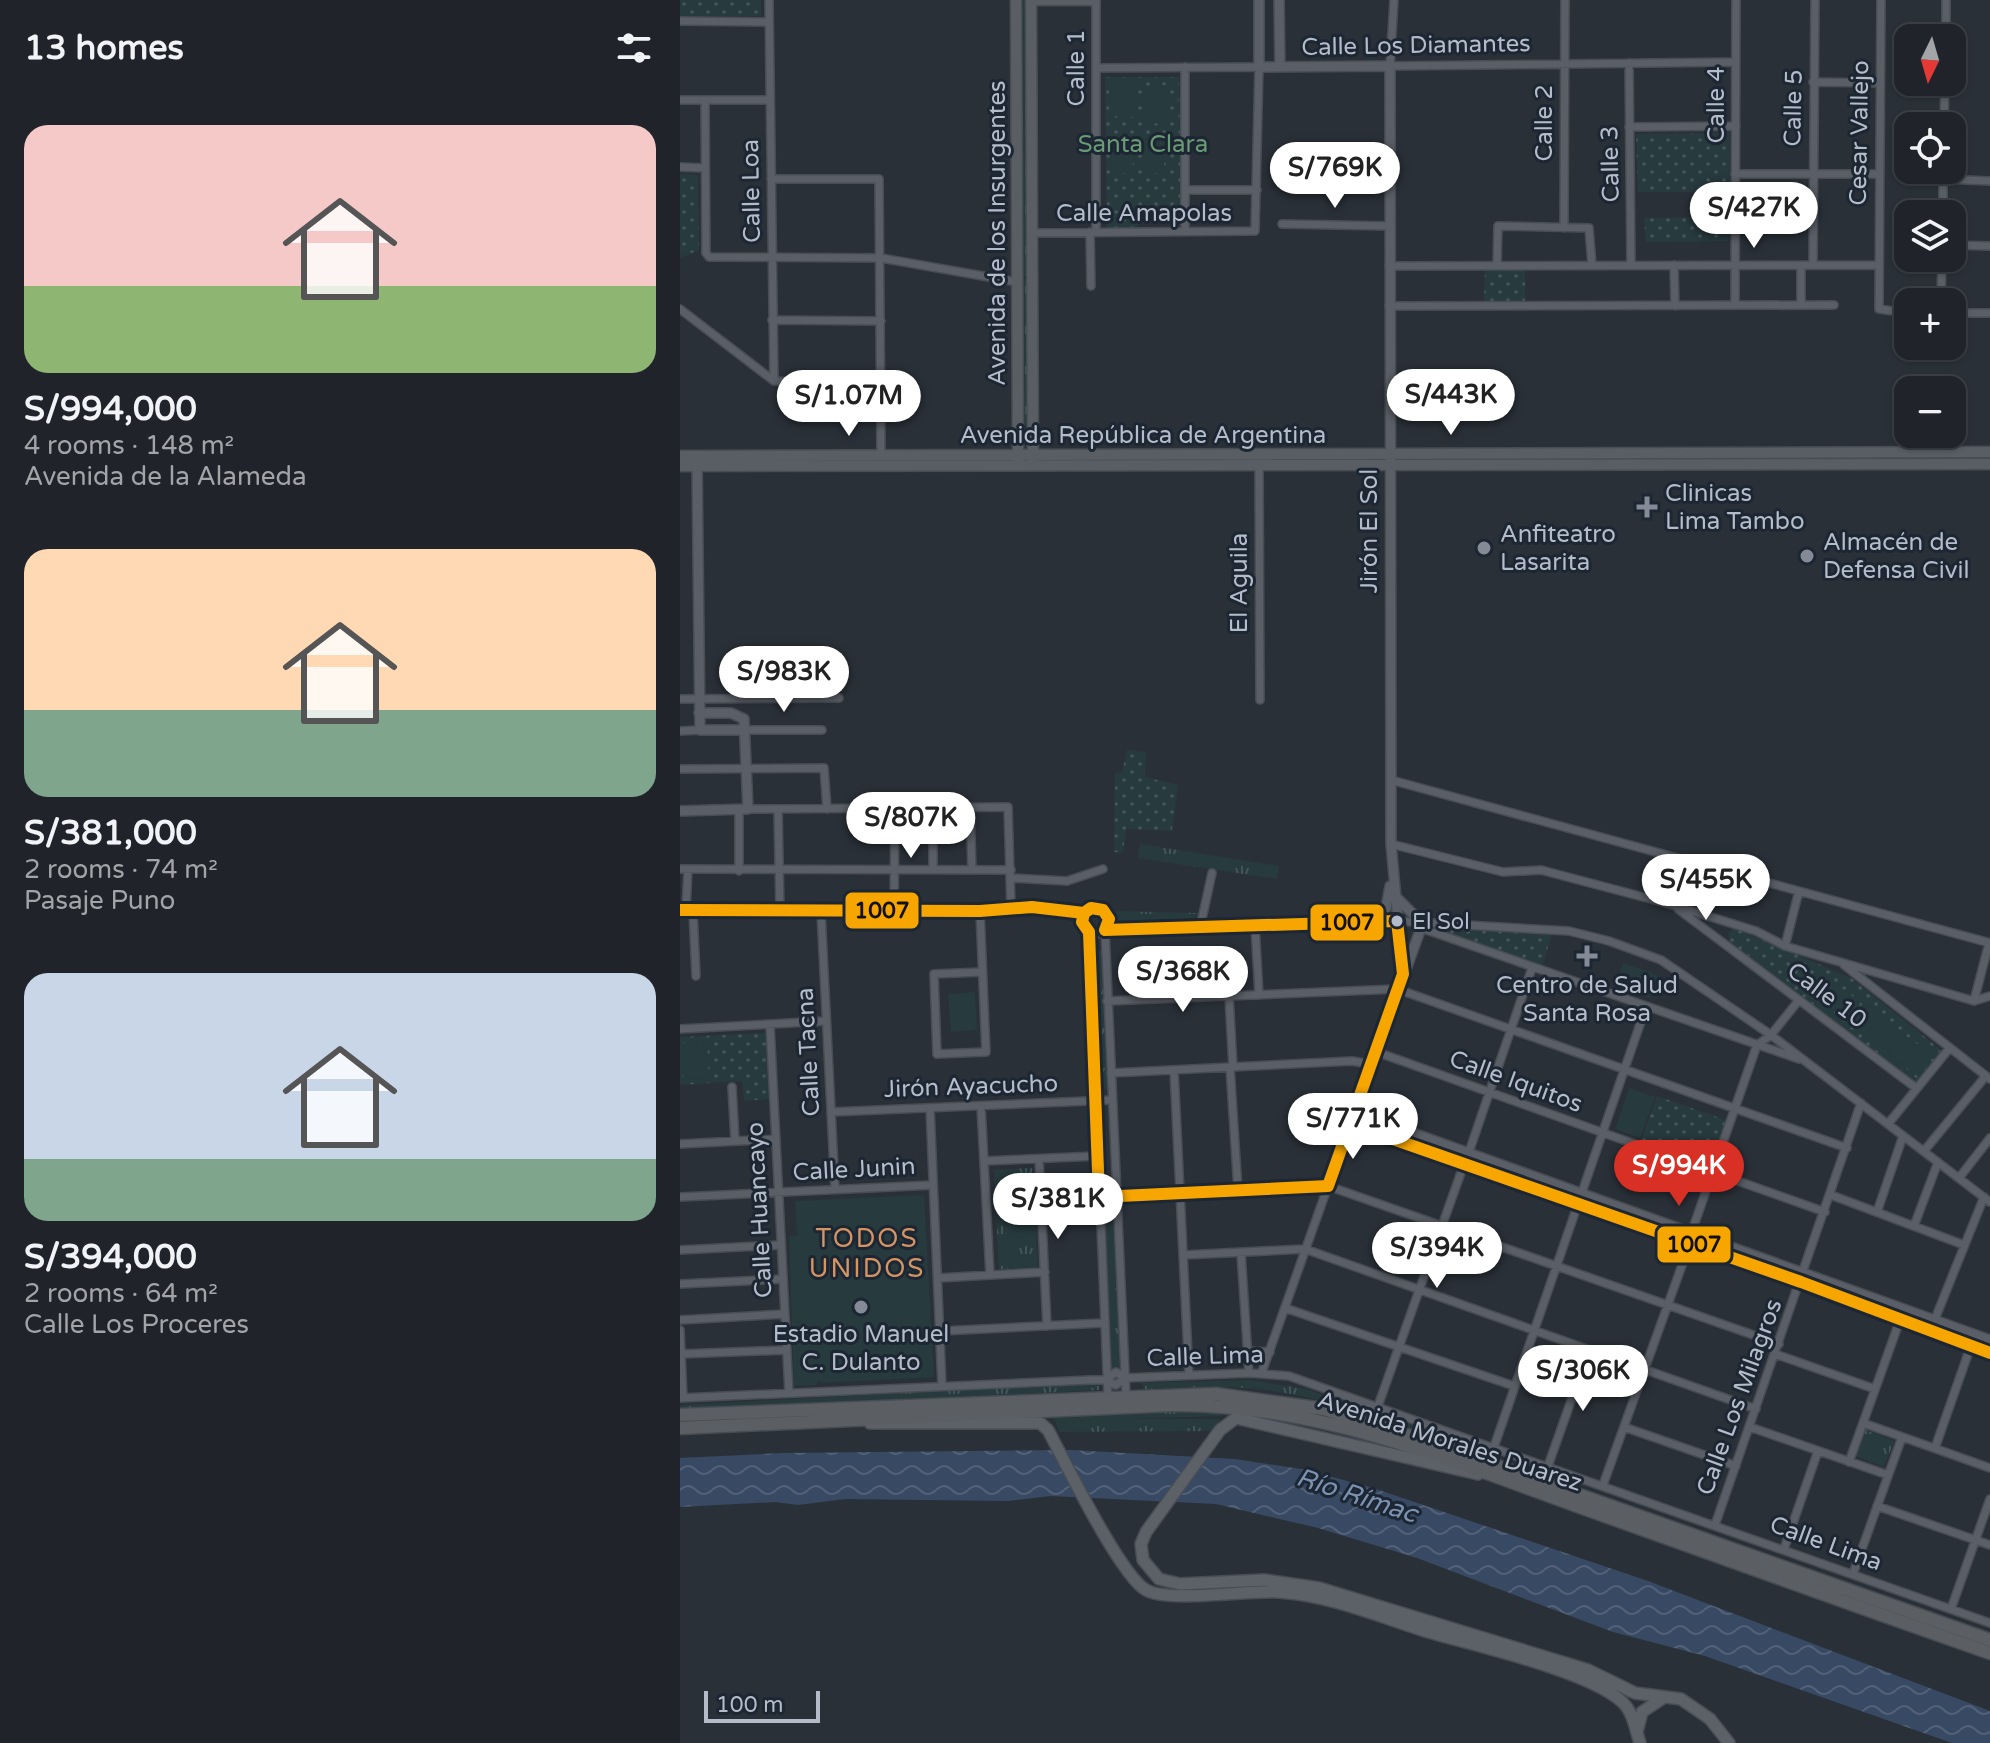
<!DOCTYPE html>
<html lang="en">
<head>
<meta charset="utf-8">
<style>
  body { margin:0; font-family:"Varela Round",sans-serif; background:#2d3036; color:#f1f3f6; height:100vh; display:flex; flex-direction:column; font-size:30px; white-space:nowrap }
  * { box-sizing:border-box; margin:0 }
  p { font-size:26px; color:#a2a4a8 }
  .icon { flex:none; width:44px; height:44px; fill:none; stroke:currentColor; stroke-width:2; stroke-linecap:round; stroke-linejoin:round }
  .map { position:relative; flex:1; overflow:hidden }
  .panel { display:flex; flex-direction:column; background:#20242a; width:680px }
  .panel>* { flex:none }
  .needle { width:52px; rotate:185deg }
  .tools { position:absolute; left:1214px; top:24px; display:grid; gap:16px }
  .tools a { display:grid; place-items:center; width:72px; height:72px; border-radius:16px; background:#20242a; box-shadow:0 2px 6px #0004,0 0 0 2px #3d4147; font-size:40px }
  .scale { position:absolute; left:24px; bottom:20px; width:116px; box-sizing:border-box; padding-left:8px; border:4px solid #b4bcc9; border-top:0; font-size:22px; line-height:28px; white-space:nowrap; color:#b4bcc9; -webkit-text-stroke:6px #1d2633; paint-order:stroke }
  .price { position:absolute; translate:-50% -68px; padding:0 18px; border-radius:28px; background:#fff; color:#222; font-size:26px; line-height:52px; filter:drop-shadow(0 2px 4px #0008) }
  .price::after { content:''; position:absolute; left:50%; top:48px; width:24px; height:18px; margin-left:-12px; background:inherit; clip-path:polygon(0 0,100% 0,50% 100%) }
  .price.current { background:#d93025; color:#fff }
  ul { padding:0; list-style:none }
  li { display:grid; align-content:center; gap:16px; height:424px; padding:0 24px }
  li span { display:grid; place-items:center; height:248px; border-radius:24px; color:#555 }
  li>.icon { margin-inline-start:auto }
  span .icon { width:144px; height:144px; fill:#fffc; stroke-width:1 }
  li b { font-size:34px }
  h2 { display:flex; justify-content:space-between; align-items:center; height:96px; padding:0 24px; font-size:34px }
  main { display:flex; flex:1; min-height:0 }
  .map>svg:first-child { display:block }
  .grass { fill:url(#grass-tufts) }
  .park { fill:url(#park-dots) }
  .pitch { fill:#273a3e }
  .water { fill:url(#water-waves) }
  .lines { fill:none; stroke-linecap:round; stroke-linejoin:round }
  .minor-casing { stroke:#484c53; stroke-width:10 }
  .tertiary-casing { stroke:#484c53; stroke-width:12 }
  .secondary-casing { stroke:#484c53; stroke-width:13 }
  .primary-casing { stroke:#484c55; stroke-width:14 }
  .trunk-casing { stroke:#474c53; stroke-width:15 }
  .minor { stroke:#5a5e66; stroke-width:7 }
  .tertiary { stroke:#5a5e66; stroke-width:9 }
  .secondary { stroke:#595d64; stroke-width:10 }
  .primary { stroke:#5c6168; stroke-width:11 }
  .trunk { stroke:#5b5f64; stroke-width:12 }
  .bus-1-casing { stroke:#1d2633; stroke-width:18 }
  .bus-1 { stroke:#f7a600; stroke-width:12 }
  .poi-dot { fill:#848b96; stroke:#1d2633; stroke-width:3 }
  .bus-dot { fill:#b4bcc9; stroke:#1d2633; stroke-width:3 }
  .labels { text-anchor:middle; stroke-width:6; stroke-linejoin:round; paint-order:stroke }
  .bus-label { font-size:22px; fill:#b4bcc9; stroke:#1d2633; text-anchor:start }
  .street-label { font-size:24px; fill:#b4bcc9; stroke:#1d2633 }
  .park-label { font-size:24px; fill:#6b9a76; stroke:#1d2633 }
  .poi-label { font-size:24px; fill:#b4bcc9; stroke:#1d2633; text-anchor:start }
  .neighbourhood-label { font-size:26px; letter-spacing:2px; fill:#d59563; stroke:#1d2633 }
  .water-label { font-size:26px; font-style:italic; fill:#7c92b1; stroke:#1d2633 }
  .line-badge { stroke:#1d2633; stroke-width:3 }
  .pale-badge-label { font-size:22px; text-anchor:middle; font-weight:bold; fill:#111 }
</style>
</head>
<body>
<main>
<section class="panel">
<h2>13 homes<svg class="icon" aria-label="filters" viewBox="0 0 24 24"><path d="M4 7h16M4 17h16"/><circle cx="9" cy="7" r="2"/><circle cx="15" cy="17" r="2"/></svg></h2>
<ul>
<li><span style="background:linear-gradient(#f6c9c9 65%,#8fb573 0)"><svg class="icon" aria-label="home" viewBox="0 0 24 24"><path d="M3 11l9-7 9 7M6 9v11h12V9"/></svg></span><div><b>S/994,000</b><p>4 rooms · 148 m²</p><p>Avenida de la Alameda</p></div></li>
<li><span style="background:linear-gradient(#ffd9b3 65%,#7fa58c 0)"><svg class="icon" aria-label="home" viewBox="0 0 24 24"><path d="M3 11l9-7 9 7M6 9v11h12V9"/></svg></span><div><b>S/381,000</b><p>2 rooms · 74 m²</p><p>Pasaje Puno</p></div></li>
<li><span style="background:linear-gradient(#c9d6e8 75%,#7fa58c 0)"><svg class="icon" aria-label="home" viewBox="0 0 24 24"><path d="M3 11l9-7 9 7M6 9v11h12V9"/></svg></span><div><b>S/394,000</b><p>2 rooms · 64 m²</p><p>Calle Los Proceres</p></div></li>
</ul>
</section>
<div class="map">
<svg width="1310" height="1743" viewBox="0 0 1310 1743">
  <defs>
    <pattern id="grass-tufts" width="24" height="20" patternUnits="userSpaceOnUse" patternTransform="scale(2)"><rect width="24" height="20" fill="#273a3e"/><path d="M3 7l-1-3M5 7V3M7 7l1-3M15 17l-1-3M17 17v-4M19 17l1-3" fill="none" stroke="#445559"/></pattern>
    <pattern id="park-dots" width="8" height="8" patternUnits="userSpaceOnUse" patternTransform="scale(2)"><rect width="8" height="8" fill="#273a3e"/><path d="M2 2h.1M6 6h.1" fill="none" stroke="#445559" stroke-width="1.8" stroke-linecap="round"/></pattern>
    <pattern id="water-waves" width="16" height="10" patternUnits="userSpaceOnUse" patternTransform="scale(2)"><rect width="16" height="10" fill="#384963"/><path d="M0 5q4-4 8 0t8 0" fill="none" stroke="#526178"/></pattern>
  </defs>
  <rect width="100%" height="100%" fill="#2a3038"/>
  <path class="grass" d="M340,0H346L347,276H341Z
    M342,279H347L348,427L343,426Z
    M460,844L599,866L597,879L458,858Z
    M434,911L518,913L516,920L434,925Z
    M421,951L429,1089L418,1090L411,952Z
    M352,1168L358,1267L319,1269L314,1170Z
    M424,1206H432L440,1369H432Z
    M570,1380L626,1389L808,1450L806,1455C738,1433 670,1403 599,1392C555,1384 509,1388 464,1389L462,1383Z
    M419,1383V1390L0,1411V1405Z
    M554,1409L541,1416L443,1419H541L532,1431L379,1432L375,1420L367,1414Z
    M1186,1430L1214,1441L1204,1467L1176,1456Z"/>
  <path class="park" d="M0,0H81V16H0Z
    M425,77H499L501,211L459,212L458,228H427Z
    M1049,133L1050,192H958L956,134Z
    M0,174L18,175L19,250L0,258Z
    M1048,217L1049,241L966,242L964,218Z
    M805,269L845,270V302L804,301Z
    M447,750L466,752L465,777L498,785L492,831L446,829L443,853L434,852L435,774L442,772Z
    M769,927L872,934L862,967L766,933Z
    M1054,928L1171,978L1261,1050L1237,1083L1049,943V933Z
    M86,1033L90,1099L64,1101L62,1081L0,1085V1037Z
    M977,1096L1046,1120L1029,1165L961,1141Z"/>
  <path class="pitch" d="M429,81H454V117L429,116Z
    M488,85V123L465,124V86Z
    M431,137H452L453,173H432Z
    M465,139L485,140L484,173H465Z
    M943,963L978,975L970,998L935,986Z
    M1153,982L1181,1002L1167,1020L1139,1000Z
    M295,992L297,1030L271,1032L268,994Z
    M1189,1005L1220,1030L1204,1050L1173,1025Z
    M1222,1033L1254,1056L1239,1077L1207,1054Z
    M27,1042L29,1078L3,1079L2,1043Z
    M949,1088L975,1097L960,1138L935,1129Z
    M244,1195L254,1377L142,1383L139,1380L136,1385L114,1386L109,1236L117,1235L115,1201Z
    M346,1197L348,1238L326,1240L323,1199Z"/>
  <path class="water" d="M391,1450L555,1459L627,1470L693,1488L968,1581L1310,1711V1743H1272L1025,1656L933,1632L737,1558L638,1528L536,1504L371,1496L328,1501L165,1499L118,1505L95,1502L0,1507V1458L102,1453Z"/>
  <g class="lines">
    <g class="minor-casing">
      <path id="minor" d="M89,0L94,381
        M416,0V232
        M714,0L710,66L1056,62
        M1201,0L1199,309L1228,313
        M0,21L89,22
        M1266,38V0
        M949,63L951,265
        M505,67V232
        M1133,82L1199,83
        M0,100H90
        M25,100L26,253L29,257L201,258L337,282
        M1264,126L1265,82
        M949,127L1056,126
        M0,167L25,168
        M1055,174H1198
        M91,179H199L201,456
        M1263,179L1310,181
        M505,190H577
        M1263,214V170
        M602,224L708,226
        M884,228L885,0
        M410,232L411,286
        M353,233L575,231L579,67L416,68
        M1272,245L1310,246
        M994,265L995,306
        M1133,265L1135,0
        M709,266L1198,265
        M817,266L818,226L909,228L912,265
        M1261,302L1262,258
        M1055,305L1056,0
        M1121,305V265
        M709,306L1154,305
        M0,309L94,381L201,382
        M1272,313H1310
        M92,320L201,321
        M579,465L580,700
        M0,699L159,698
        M66,730H142
        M0,731L20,730
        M0,769L144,768L147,809
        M711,780L1310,943
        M253,808V870
        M290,808L292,870
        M68,809L328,807L331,908
        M98,809L100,912
        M711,844L823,872L861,870L986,903L1076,931L1105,946L1294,1001L1310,996
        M0,869L331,870
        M59,871V810
        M331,878L387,881L423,869
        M998,909L1236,1088
        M6,910L8,869
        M13,910L16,976
        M214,911L215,808
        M300,911L306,1052L257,1054L254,974L302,972
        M141,912L155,1189
        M717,921L889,931L929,941L981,960L1091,1035L1310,1202
        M575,925L579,995
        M520,928L532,873
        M741,928L1119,1059
        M425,930L446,1395
        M409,932L428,1396
        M1105,946L1119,891
        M1164,965L1310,1079
        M549,996L553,1067
        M427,1001L717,989L1167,1148
        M1294,1001L1309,943
        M90,1025L109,1393
        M0,1029L146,1021
        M694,1051L1145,1212
        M550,1067L558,1190
        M494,1070L509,1375
        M431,1073L672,1061L690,1064
        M52,1087L55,1141
        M301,1106L310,1275
        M250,1108L262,1386
        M151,1112L432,1100
        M1208,1124L1268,1050
        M0,1144L96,1139
        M1244,1151L1305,1077
        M789,1152L852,968
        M359,1159L367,1326
        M304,1161L417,1156
        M1279,1178L1310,1138
        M1151,1195L1284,1245
        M0,1197L253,1185
        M419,1197L648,1186L1099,1344
        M1197,1212L1223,1136
        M1234,1226L1258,1162
        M1012,1231L1077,1045L1091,1035L1119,1000
        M0,1250L101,1245
        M561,1253L569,1373
        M503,1255L625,1249L1076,1409
        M258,1278L365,1272
        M0,1284L103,1279
        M605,1308L834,1386
        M1255,1319L1304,1197
        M0,1320L105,1314
        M0,1330L3,1398
        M261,1331L423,1323
        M567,1351L590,1352
        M1,1354L107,1350
        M1095,1354L1195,1389
        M582,1372L670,1124
        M426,1380L436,1372L445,1378
        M0,1398L411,1380H426L436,1385L445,1378L569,1373L609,1376L1310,1623
        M698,1406L784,1164
        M1183,1423L1310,1468
        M944,1427L1056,1466
        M1070,1427L1208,1475
        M814,1447L966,1007
        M1255,1448L1295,1334
        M1169,1462L1220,1320
        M868,1466L909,1350
        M923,1485L1010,1243
        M1197,1506L1310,1545
        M1035,1525L1181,1103
        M1104,1549L1138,1451
        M1173,1574L1222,1437
        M1271,1609L1310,1499"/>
    </g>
    <g class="tertiary-casing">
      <path id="tertiary" d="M579,0V67L710,66L711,844L723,974
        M599,0L600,67
        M17,460L20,730H66
        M0,811L68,809L64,719L51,713H19
        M715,896L740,921L741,928L670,1124L1121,1282L1310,1353
        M0,910L300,911C333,907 372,903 404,913
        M404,913L403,926L415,934L425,930L717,921
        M404,913L411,908L423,910L429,919L425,930
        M692,920L706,908L710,886
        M674,1112L1310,1340"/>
    </g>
    <g class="secondary-casing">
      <path id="secondary" d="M336,0L338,458
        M351,0L353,460
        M351,0H413
        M0,456L1310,452
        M0,466L1310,464"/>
    </g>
    <g class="primary-casing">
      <path id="primary" d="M190,1423H360L368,1430C385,1462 440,1575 466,1590C489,1603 567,1590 599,1592C648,1595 698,1616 745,1631C793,1645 905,1670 940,1700C953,1710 955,1728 960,1743
        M798,1474L556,1418L540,1430L466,1532L461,1544L463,1560L479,1579L500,1584L584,1580L639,1588L908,1670L955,1693L1001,1699L1030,1719L1049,1743
        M957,1732L962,1712L983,1698"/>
    </g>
    <g class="trunk-casing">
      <path id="trunk" d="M0,1415L536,1394L644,1409L755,1444L1310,1640
        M0,1428L492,1405C639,1404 763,1458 900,1507C1036,1556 1173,1605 1310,1653"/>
    </g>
    <use href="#minor" class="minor"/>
    <use href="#tertiary" class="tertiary"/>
    <use href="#secondary" class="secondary"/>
    <use href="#primary" class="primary"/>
    <use href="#trunk" class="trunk"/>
    <g class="bus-1-casing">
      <path id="bus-1" d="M0,910L300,911L352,907L404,913
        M404,913L402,922L409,932L419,1197L648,1186L670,1124L1121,1282L1310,1353
        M404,913L411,908L423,910L429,919L425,930L717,921L723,974L674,1112L708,1124"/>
    </g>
    <use href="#bus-1" class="bus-1"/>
  </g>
  <g class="poi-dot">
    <path d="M963 495h8v8h8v8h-8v8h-8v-8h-8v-8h8z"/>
    <circle cx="804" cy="548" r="8"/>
    <circle cx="1127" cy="556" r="8"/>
    <path d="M903 944h8v8h8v8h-8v8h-8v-8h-8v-8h8z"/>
    <circle cx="181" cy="1307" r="8"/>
  </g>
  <circle class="bus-dot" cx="717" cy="921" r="7"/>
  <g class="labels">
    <g class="bus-label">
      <text x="732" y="929">El Sol</text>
    </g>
    <g class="street-label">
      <text transform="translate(736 45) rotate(-1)" y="8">Calle Los Diamantes</text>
      <text transform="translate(396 68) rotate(-90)" y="8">Calle 1</text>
      <text transform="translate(1036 105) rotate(-90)" y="8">Calle 4</text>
      <text transform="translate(1113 108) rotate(-89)" y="8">Calle 5</text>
      <text transform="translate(864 123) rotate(-90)" y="8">Calle 2</text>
      <text transform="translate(1179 133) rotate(-89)" y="8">Cesar Vallejo</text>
      <text transform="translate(930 164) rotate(-91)" y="8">Calle 3</text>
      <text transform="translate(71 191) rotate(-91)" y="8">Calle Loa</text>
      <text x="464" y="221">Calle Amapolas</text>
      <text transform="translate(317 233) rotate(-90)" y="8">Avenida de los Insurgentes</text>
      <text x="463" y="443">Avenida República de Argentina</text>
      <text transform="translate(689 531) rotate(-90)" y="8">Jirón El Sol</text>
      <text transform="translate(559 583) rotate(-90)" y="8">El Aguila</text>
      <text transform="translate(1147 995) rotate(37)" y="8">Calle 10</text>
      <text transform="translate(128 1052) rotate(-93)" y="8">Calle Tacna</text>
      <text transform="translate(836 1081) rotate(20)" y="8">Calle Iquitos</text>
      <text transform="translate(291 1086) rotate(-2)" y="8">Jirón Ayacucho</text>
      <text transform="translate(174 1169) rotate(-3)" y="8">Calle Junin</text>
      <text transform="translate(79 1210) rotate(-93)" y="8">Calle Huancayo</text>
      <text transform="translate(525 1356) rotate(-2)" y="8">Calle Lima</text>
      <text transform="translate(1059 1397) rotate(-70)" y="8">Calle Los Milagros</text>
      <text transform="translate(770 1441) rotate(18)" y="8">Avenida Morales Duarez</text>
      <text transform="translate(1146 1543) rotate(20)" y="8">Calle Lima</text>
    </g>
    <g class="park-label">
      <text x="463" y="152">Santa Clara</text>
    </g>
    <g class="poi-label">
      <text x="985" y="501">Clinicas<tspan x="985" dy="28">Lima Tambo</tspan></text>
      <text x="820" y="542">Anfiteatro<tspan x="820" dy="28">Lasarita</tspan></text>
      <text x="1143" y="550">Almacén de<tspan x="1143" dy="28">Defensa Civil</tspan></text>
      <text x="907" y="993" text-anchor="middle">Centro de Salud<tspan x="907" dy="28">Santa Rosa</tspan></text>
      <text x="181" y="1342" text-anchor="middle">Estadio Manuel<tspan x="181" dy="28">C. Dulanto</tspan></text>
    </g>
    <g class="neighbourhood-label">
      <text x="187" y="1247">TODOS<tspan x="187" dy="30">UNIDOS</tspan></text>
    </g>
    <g class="water-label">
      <text transform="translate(677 1495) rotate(18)" y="9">Río Rímac</text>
    </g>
  </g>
  <g class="line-badge">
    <rect x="164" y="891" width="76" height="39" rx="8" fill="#f7a600"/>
    <rect x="629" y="903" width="76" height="39" rx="8" fill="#f7a600"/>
    <rect x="976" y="1225" width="76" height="39" rx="8" fill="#f7a600"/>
  </g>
  <g class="pale-badge-label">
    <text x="202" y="918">1007</text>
    <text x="667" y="930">1007</text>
    <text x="1014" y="1252">1007</text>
  </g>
</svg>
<div class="tools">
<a><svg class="needle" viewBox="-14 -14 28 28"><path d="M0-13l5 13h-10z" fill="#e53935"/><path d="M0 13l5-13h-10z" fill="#a2a4a8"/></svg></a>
<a><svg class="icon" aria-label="locate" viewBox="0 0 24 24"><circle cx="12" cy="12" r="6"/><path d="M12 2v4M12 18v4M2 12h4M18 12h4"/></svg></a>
<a><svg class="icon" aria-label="layers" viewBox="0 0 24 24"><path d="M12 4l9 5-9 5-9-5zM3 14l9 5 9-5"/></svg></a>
<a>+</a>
<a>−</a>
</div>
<div class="scale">100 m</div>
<b class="price" style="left:655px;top:210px">S/769K</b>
<b class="price" style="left:1074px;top:250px">S/427K</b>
<b class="price" style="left:771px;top:437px">S/443K</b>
<b class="price" style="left:169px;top:438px">S/1.07M</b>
<b class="price" style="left:104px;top:714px">S/983K</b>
<b class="price" style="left:231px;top:860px">S/807K</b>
<b class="price" style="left:1026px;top:922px">S/455K</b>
<b class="price" style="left:503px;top:1014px">S/368K</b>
<b class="price" style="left:673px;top:1161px">S/771K</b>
<b class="price current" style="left:999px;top:1208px">S/994K</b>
<b class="price" style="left:378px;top:1241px">S/381K</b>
<b class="price" style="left:757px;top:1290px">S/394K</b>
<b class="price" style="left:903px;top:1413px">S/306K</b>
</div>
</main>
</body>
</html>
